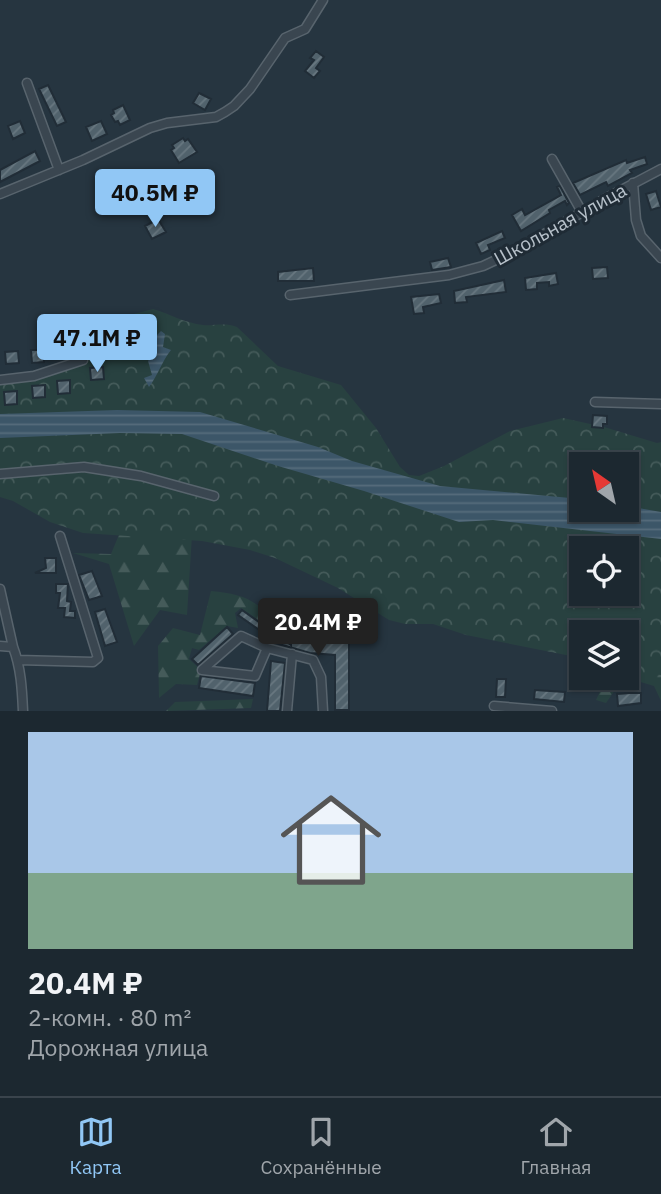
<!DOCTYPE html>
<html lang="ru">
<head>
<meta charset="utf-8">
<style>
  body { margin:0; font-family:"IBM Plex Sans",sans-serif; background:#29343c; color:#f1f3f6; height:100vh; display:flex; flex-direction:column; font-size:26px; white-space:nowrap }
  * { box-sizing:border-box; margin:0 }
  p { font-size:23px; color:#a0a6ab }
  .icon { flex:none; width:38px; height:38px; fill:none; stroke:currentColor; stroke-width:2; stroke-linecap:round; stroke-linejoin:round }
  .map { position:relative; height:711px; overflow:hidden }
  .side { display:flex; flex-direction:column; background:#1c2830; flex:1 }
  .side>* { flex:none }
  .needle { width:46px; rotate:326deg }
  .buttons { position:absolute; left:569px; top:452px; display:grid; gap:14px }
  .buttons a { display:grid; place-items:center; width:70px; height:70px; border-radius:0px; background:#1c2830; box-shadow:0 2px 5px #0004,0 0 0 2px #3a444c; font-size:35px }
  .price { position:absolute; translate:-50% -60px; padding:0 16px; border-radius:7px; background:#91c7f5; color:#111; font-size:23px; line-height:46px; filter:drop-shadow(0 2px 4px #0008) }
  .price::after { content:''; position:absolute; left:50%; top:42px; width:21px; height:16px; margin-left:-10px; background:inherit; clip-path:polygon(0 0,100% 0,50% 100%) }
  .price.active { background:#222; color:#fff }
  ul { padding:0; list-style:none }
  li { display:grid; align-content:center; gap:14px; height:371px; padding:0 28px }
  li span { display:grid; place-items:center; height:217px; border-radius:0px; color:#555 }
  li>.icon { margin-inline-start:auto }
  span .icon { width:126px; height:126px; fill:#fffc; stroke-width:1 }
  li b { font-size:30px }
  .dock { display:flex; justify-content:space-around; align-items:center; height:98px; border-top:2px solid #3a444c; background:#1c2830; font-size:19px; color:#a0a6ab }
  .dock a { display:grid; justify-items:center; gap:4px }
  .dock .active { color:#91c7f5 }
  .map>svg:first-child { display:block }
  .forest { fill:url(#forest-firs) }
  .park { fill:url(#park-crowns); fill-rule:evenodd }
  .water { fill:url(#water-rules) }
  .building { fill:url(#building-hatch); stroke:#212d37; stroke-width:2 }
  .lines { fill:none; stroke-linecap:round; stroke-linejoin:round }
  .minor-casing { stroke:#58646d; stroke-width:11 }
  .minor { stroke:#3a4650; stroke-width:8 }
  .labels { text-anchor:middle; stroke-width:6; stroke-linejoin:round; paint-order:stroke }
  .street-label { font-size:19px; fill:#b7c1ca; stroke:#1f2b35 }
</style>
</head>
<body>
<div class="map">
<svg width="661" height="711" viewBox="0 0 661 711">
  <defs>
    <pattern id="forest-firs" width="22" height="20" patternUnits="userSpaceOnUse" patternTransform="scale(1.75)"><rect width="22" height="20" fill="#284140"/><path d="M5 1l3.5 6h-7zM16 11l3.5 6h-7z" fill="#455b5a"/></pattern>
    <pattern id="park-crowns" width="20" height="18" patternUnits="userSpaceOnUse" patternTransform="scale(1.75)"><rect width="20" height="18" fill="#284140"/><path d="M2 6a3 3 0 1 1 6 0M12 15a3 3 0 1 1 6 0" fill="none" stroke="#455b5a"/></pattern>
    <pattern id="water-rules" width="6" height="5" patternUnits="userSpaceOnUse" patternTransform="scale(1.75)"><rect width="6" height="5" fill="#3c5668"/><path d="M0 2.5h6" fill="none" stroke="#566c7c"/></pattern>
    <pattern id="building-hatch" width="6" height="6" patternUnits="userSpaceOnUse" patternTransform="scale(1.75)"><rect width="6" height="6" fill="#51626c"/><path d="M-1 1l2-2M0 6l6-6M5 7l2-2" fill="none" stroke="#687780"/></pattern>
  </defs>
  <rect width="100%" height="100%" fill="#263540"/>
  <path class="forest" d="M123,525L192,535L187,615L160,610L134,646L109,564L73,553L111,554Z
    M211,591C245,594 259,601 279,628L293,604L285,639L241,608L235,613L238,628L227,626L199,650L192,648L189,659L201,670L197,685L176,684L159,698L158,646L173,628L200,635Z
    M627,653L661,654V701L654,686L624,677L606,703L596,700L606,679L597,677H626Z
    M253,699L251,708L166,711L175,702Z"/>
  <path class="park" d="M153,309C170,314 185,323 203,325C214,326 225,322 237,327L278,366L341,385L376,428L400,467L409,475L419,476L444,466L510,431L563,418L604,427L657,443L661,442V675L641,673L627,668L626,632H581V658L466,635L433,624H405L389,620L338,588L275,558L250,550L202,541L83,533L50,522L13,501L0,497V380L50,369L89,356L126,316ZM581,464H626V509H581ZM581,548H626V593H581Z"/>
  <path class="water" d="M161,331L165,334L163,347L171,350C162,361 158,375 149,387L144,378L152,375L148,361L155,352L157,335Z
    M117,410L200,412L318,447L352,461L440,486L581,499V509H626L627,506L661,512V539L493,520L459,522L364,491L278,466L182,434L120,433L0,438V414Z"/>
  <path class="building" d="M316,51L324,57L316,68L320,71L314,78L305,71L314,60L310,58Z
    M48,85L66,122L57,126L39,89Z
    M199,93L211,99L205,110L193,103Z
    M123,105L130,120L120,125L118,121L115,122L111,115L114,113L113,110Z
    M20,121L25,133L13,139L8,126Z
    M101,121L107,134L92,141L86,127Z
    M183,138L185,141L188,139L197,152L179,163L171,150L174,148L172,145Z
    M35,151L40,161L0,182V170Z
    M645,157L647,164L630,170L632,173L608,186L606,182L580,195L573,183L626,160L627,163Z
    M560,186L569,203L567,205L565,201L549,210L550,213L521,231L512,215L522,209L525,215L561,195L557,187Z
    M656,191L661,207L651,210L646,194Z
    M158,219L166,232L152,239L145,226Z
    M502,231L505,238L488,245L490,250L481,254L476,243Z
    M448,258L451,267L432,270L430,262Z
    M607,267L608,278L593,279L592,268Z
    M313,268L314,281H278V272Z
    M556,273L558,284L549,286V282L537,283V289L526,290L525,278Z
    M504,280L506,292L466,297L467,302L455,303L454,291Z
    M439,294L441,303L423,307L424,313L414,314L411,297Z
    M70,342L71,354L58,355L57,343Z
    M31,350H43L44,362L32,363Z
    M18,351L19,363L6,364L5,352Z
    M103,367L104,379L91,380L90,368Z
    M70,380V393L58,394L57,381Z
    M45,385V397L33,398L32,386Z
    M17,391V404L5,405L4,392Z
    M593,415L607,416V424H603V428L592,427Z
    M45,558H56V573H35L46,568Z
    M92,571L102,596L89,600L79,575Z
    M56,584H68L67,601L71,602L70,611H75V618L64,617L65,608H58L60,593H56Z
    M105,609L117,642L105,646L95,612Z
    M242,610L291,645V637L349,642V710H335V655L310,653L279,644L238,615Z
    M227,627L233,634L198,665L192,659Z
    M271,661L285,663L280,711H267Z
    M201,676L255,683L253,696L199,688Z
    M497,679H506L505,697H496Z
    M535,690L565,692L564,702L534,699Z
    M630,693H641V703L618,706L617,694Z"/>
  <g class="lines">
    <g class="minor-casing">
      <path id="minor" d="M27,83L59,170
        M552,159L582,212
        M633,183L636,220L641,236L661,258
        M0,194L83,160L150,128L167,123L216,117L225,112L234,106L250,89L285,38L305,29L323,0
        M290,295L449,275L483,266L515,251L610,196L661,169
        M0,380L34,376L83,360
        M595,402L661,404
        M0,474L84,467L141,476L214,496
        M0,589L13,647
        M0,646L13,647C21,668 22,689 23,711
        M267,648L255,676L202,670L241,636L267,648L313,660L321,677L323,711
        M18,660L93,662L98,658L60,536
        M494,706L552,711
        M287,711L292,654"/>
    </g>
    <use href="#minor" class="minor"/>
  </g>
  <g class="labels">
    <g class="street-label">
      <text transform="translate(560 224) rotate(-29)" y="7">Школьная улица</text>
    </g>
  </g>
</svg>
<div class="buttons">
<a><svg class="needle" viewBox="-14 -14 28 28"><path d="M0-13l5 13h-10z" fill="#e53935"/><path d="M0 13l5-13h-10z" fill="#a0a6ab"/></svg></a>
<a><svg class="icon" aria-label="locate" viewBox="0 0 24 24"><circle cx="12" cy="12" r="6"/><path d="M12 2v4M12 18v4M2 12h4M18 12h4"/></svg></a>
<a><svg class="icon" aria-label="layers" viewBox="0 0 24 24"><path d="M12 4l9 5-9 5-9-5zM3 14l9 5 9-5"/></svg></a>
</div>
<b class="price" style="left:155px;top:229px">40.5M ₽</b>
<b class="price" style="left:97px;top:374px">47.1M ₽</b>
<b class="price active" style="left:318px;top:658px">20.4M ₽</b>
</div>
<section class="side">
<ul>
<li><span style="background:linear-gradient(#a9c7e8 65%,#7fa58c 0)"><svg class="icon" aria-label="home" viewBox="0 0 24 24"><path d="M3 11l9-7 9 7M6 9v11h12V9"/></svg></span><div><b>20.4M ₽</b><p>2-комн. · 80 m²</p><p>Дорожная улица</p></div></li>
</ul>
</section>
<nav class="dock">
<a class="active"><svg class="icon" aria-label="map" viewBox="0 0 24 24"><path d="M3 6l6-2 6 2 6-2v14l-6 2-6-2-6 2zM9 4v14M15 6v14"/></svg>Карта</a>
<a><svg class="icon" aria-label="saved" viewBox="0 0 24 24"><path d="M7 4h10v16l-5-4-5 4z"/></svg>Сохранённые</a>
<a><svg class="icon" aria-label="home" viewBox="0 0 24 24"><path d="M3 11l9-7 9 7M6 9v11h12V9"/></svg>Главная</a>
</nav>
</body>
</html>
